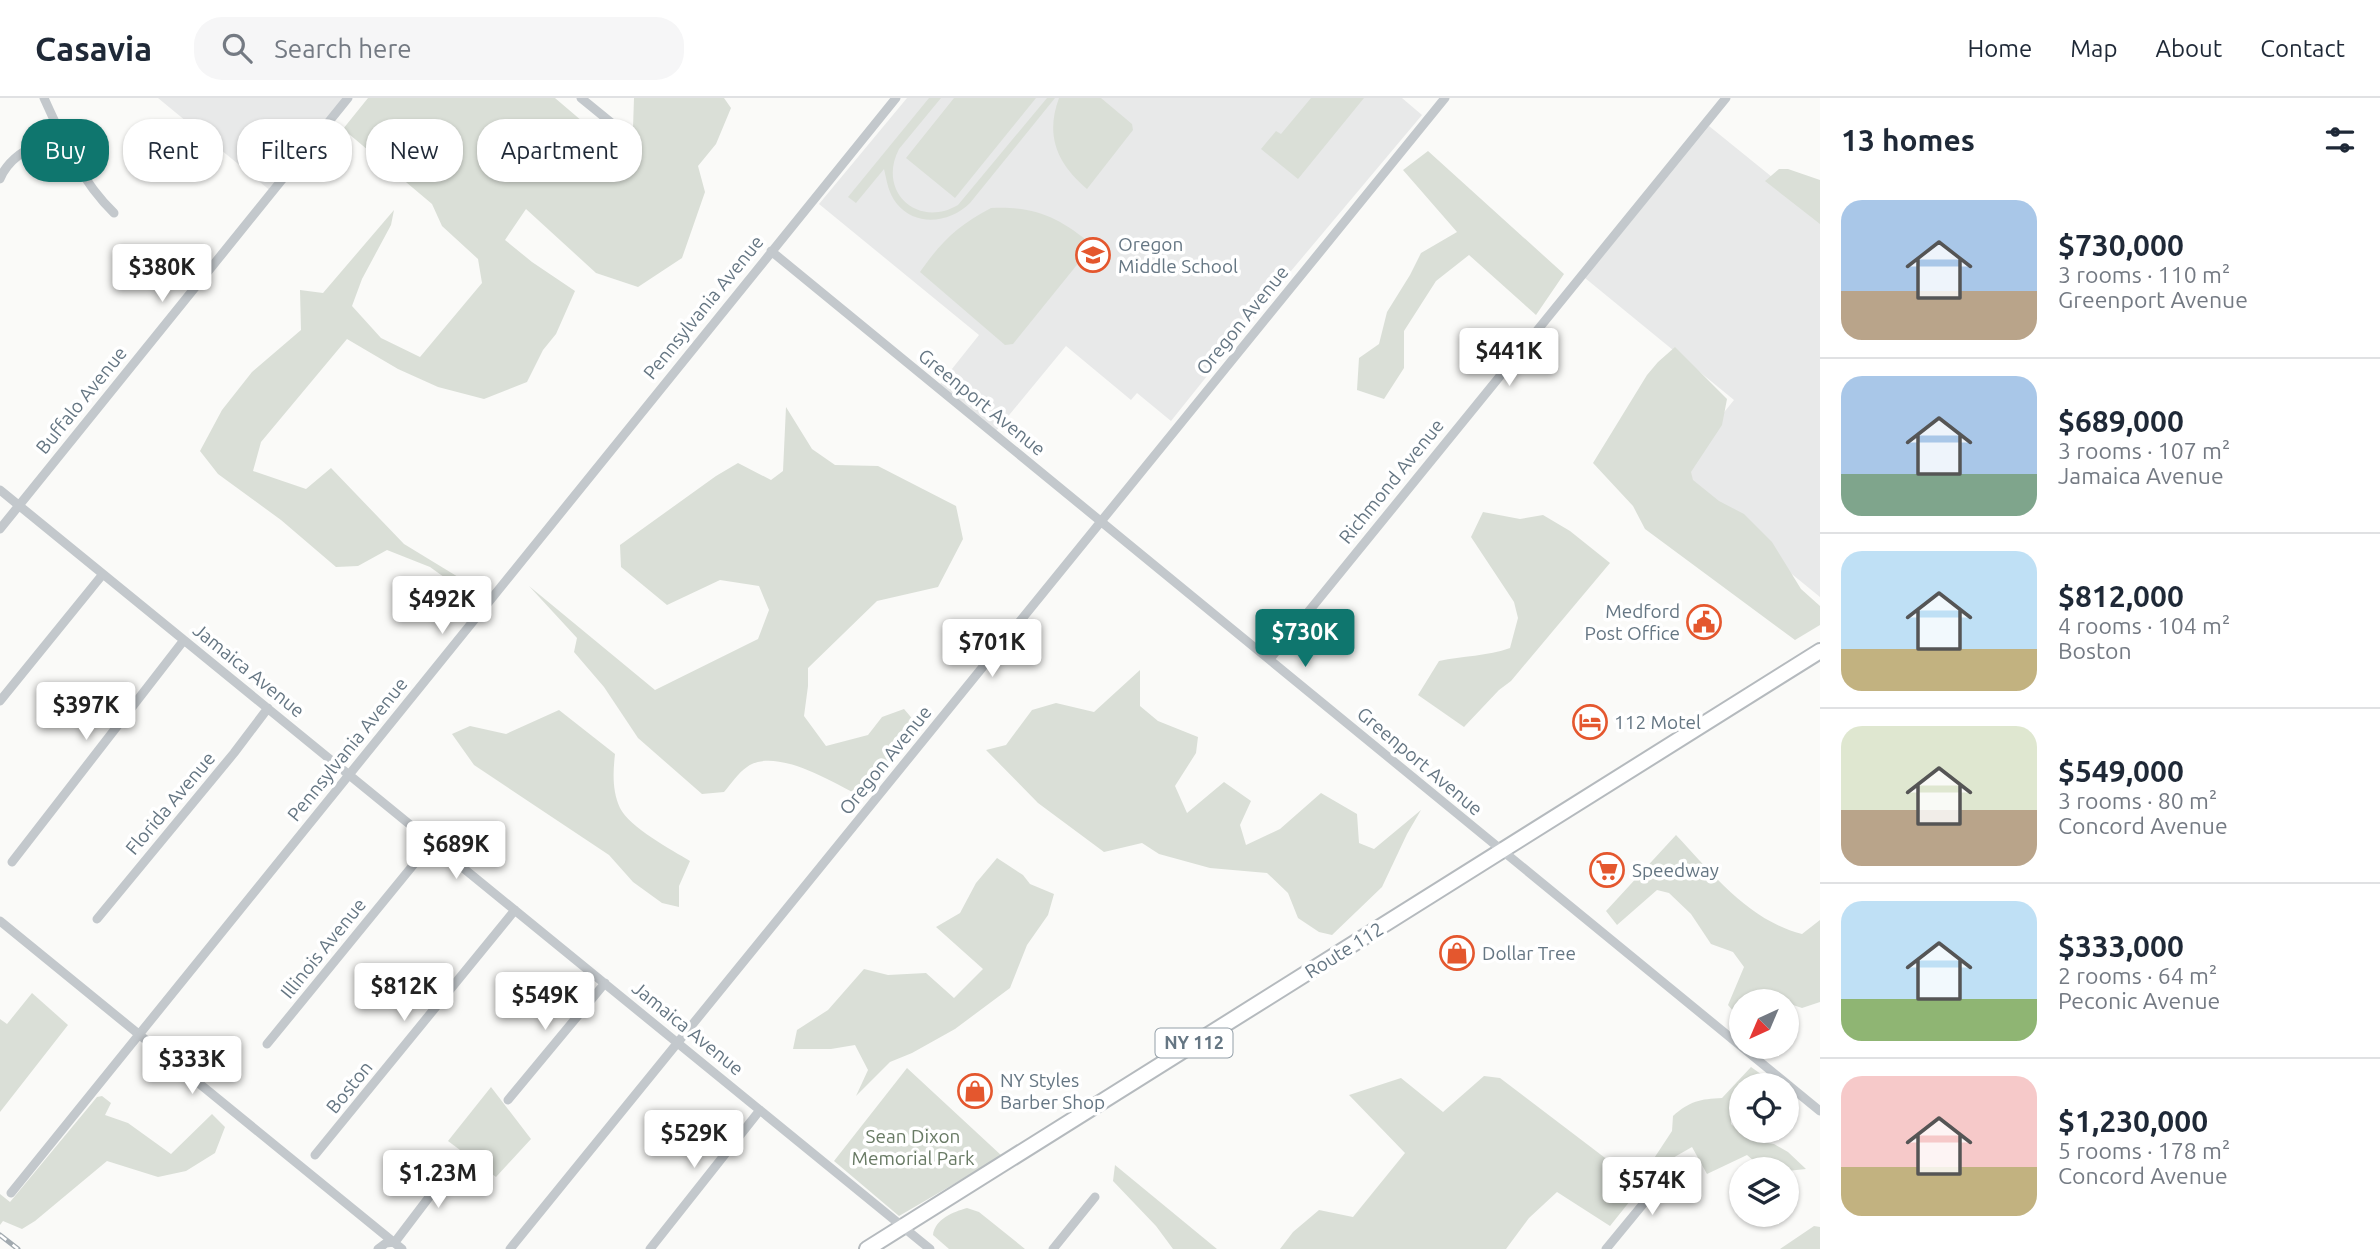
<!DOCTYPE html>
<html lang="en">
<head>
<meta charset="utf-8">
<style>
  body { margin:0; font-family:Ubuntu,sans-serif; background:#f6f6f7; color:#1f2937; height:100vh; display:flex; flex-direction:column; font-size:26px; white-space:nowrap }
  * { box-sizing:border-box; margin:0 }
  p { font-size:23px; color:#747a83 }
  .icon { flex:none; width:38px; height:38px; fill:none; stroke:currentColor; stroke-width:2; stroke-linecap:round; stroke-linejoin:round }
  .map { position:relative; flex:1; overflow:hidden }
  .side { display:flex; flex-direction:column; background:#fff; width:560px }
  .side>* { flex:none }
  .top-card { position:absolute; left:21px; top:21px; width:665px; height:63px; display:flex; gap:14px }
  .needle { width:46px; rotate:224deg }
  .fabs { position:absolute; left:1729px; top:891px; display:grid; gap:14px }
  .fabs a { display:grid; place-items:center; width:70px; height:70px; border-radius:50%; background:#fff; box-shadow:0 2px 5px #0004; font-size:35px }
  .price { position:absolute; translate:-50% -60px; padding:0 16px; border-radius:7px; background:#fff; color:#222; font-size:23px; line-height:46px; filter:drop-shadow(0 2px 4px #0008) }
  .price::after { content:''; position:absolute; left:50%; top:42px; width:21px; height:16px; margin-left:-10px; background:inherit; clip-path:polygon(0 0,100% 0,50% 100%) }
  .price.active { background:#0f766e; color:#fff }
  ul { padding:0; list-style:none }
  li { display:flex; align-items:center; gap:21px; height:175px; padding:0 21px }
  li+li { border-top:2px solid #e0e1e3 }
  li span { display:grid; place-items:center; flex:none; width:196px; height:140px; border-radius:21px; color:#555 }
  li>.icon { margin-inline-start:auto }
  span .icon { width:84px; height:84px; fill:#fffc; stroke-width:1 }
  li b { font-size:30px }
  h2 { display:flex; justify-content:space-between; align-items:center; height:84px; padding:0 21px; font-size:30px }
  .pill { padding:0 24px; border-radius:28px; background:#fff; box-shadow:0 2px 5px #0004; font-size:24px; line-height:63px }
  .pill.active { background:#0f766e; color:#fff }
  header { display:flex; align-items:center; gap:42px; box-sizing:border-box; height:98px; padding:0 35px; background:#fff; border-bottom:2px solid #e0e1e3 }
  header strong { font-size:33px }
  nav { display:flex; gap:38px; margin-inline-start:auto; font-size:24px }
  .search { width:490px; height:63px; background:#f6f6f7; display:flex; align-items:center; gap:18px; box-sizing:border-box; padding:0 24px; border-radius:28px; color:#747a83; font-size:26px }
  main { display:flex; flex:1; min-height:0 }
  .map>svg:first-child { display:block }
  .built { fill:#e8e9e9 }
  .green { fill:#dadfd7 }
  .lines { fill:none; stroke-linecap:round; stroke-linejoin:round }
  .primary-casing { stroke:#b5babe; stroke-width:18 }
  .minor { stroke:#c3c8cc; stroke-width:9 }
  .primary { stroke:#fff; stroke-width:14 }
  .rail-casing { stroke:#a2aab0; stroke-width:5 }
  .rail { stroke:#fff; stroke-width:2.5; stroke-dasharray:8; stroke-linecap:butt }
  .labels { text-anchor:middle; stroke-width:7; stroke-linejoin:round; paint-order:stroke }
  .shield { fill:#fff; stroke:#939fa8; stroke-width:2 }
  .shield-label { font-size:18px; font-weight:bold; fill:#657683 }
  .poi-label { font-size:19px; fill:#657683; stroke:#fff; text-anchor:start }
  .street-label { font-size:19px; fill:#657683; stroke:#fff }
  .park-label { font-size:19px; fill:#687a64; stroke:#fff }
</style>
</head>
<body>
<header>
<strong>Casavia</strong>
<div class="search"><svg class="icon" aria-label="search" viewBox="0 0 24 24"><circle cx="10" cy="10" r="6"/><path d="M15 15l6 6"/></svg>Search here</div>
<nav><a>Home</a><a>Map</a><a>About</a><a>Contact</a></nav>
</header>
<main>
<div class="map">
<svg width="1820" height="1151" viewBox="0 0 1820 1151">
  <rect width="100%" height="100%" fill="#fafaf8"/>
  <path class="built" d="M158,0H349L272,94Z
    M907,0H1402L1422,17L1291,173L1171,323L1137,295L1131,302L1066,248L996,333L940,286L979,237L819,106Z
    M1709,28L1820,118V499L1672,378L1734,302L1585,180Z"/>
  <path class="green" d="M368,0H555L596,35L626,54L639,48L633,30L634,0H724L731,10L716,46L698,68L705,94L682,160L638,189L596,175L526,111L505,142L532,164L575,193L556,236L543,252L527,284L484,301L438,289L398,271L347,241L261,344L253,373L306,391L331,370L404,446L468,485L462,492L430,469L387,452L358,468L336,469L281,422L218,376L200,353L222,312L252,274L301,232L300,192L323,195L394,112L391,127L362,181L352,208L381,240L420,259L482,185L478,161L442,128L432,106L343,31Z
    M929,0H941L899,51C877,93 917,131 958,107L1047,0H1055L970,105C950,125 916,129 897,106C888,95 887,83 884,71L856,105L848,99Z
    M954,0H1036L955,100L906,60Z
    M1059,0H1101L1132,26L1133,32L1087,91C1057,65 1045,38 1059,0Z
    M1311,0H1364L1298,81L1261,51L1276,33L1281,36Z
    M1428,53L1564,176L1536,217L1469,157L1436,183L1404,233V270L1384,301L1357,292L1359,260L1379,246L1387,214L1410,177L1421,155L1457,134L1403,72Z
    M1779,71H1788L1820,82V126L1765,83Z
    M991,110C1036,108 1058,119 1093,147L1013,246L1005,247L920,174C940,145 958,127 991,110Z
    M1675,249L1727,301L1722,327L1691,374L1693,382L1719,403L1744,416L1772,444L1801,491L1820,508V527L1795,542L1645,431L1633,408L1593,365L1647,277L1658,264Z
    M786,309L812,351L835,367L878,368L956,408L963,441L938,489L877,503L808,570V588L804,618L826,648L868,637L882,619L904,611L922,632L860,698C834,685 775,648 747,669C738,675 731,686 724,694L702,696L638,640L604,589L574,554L577,540L529,488L655,592L758,541L769,512L759,488L720,482L667,507L621,469L620,447L716,378L738,365L771,382L783,373Z
    M1483,414L1520,421L1543,417L1570,433L1610,465L1511,583L1499,592L1464,629L1418,597L1439,563C1462,558 1488,558 1510,550L1518,520L1514,504L1471,439Z
    M1140,572V608L1158,623L1198,639L1196,655L1175,688L1187,715L1224,684L1251,703L1240,727L1246,747L1280,731L1321,695L1357,716L1359,745L1374,751L1421,712L1407,736L1382,789L1332,837L1319,834L1298,820L1288,795L1267,775L1210,770L1159,756L1142,745L1104,754L1038,705L986,652L1006,647L1032,612L1056,605L1094,614Z
    M559,612L615,656C613,674 612,693 620,710C629,729 672,752 690,763L679,788V809L662,805L633,784L609,757L474,667L452,636L470,628L506,636Z
    M1676,737C1713,776 1748,822 1802,836L1820,822V904L1802,910L1787,905V903L1762,896L1756,903H1741L1740,921L1728,907L1744,869L1733,854L1711,846L1691,816L1669,795L1657,792L1617,827L1606,813Z
    M997,760L1023,777L1030,786L1054,796L1048,817L1027,847L1010,890L955,931L912,955L890,964L856,998L868,972L855,947L831,951H793L797,932L828,912L864,871L888,877L926,875L954,900L983,871L936,829L960,815L976,785Z
    M32,895L68,927L0,1014V921L7,926Z
    M1751,969L1765,979L1756,987H1741V1002L1731,1011V1026L1750,1042L1774,1046L1788,1054L1806,1071L1787,1073V1071H1763L1747,1057L1707,1076L1692,1049L1643,1077L1672,1033L1673,1018C1690,1003 1700,1001 1722,1000Z
    M907,970L1002,1058L899,1118L834,1063Z
    M1484,978L1500,980L1642,1088L1610,1128L1557,1094L1529,1120L1506,1151H1280L1293,1134L1319,1112L1353,1119L1405,1055L1349,997L1401,980L1443,1014Z
    M491,989L531,1041L496,1079L448,1043Z
    M102,998L111,1005L105,1017L128,1025L171,1056L212,1016L225,1029L215,1055L186,1073L158,1079L107,1063L35,1123L22,1131L3,1123L0,1127V1096L10,1104L97,999Z
    M1115,1067L1217,1151H1173L1156,1128L1113,1083Z
    M967,1110L979,1114L1025,1151H949L933,1137C935,1121 953,1114 967,1110Z
    M1814,1128L1820,1129V1151H1780Z"/>
  <g class="lines">
    <g class="primary-casing">
      <path id="primary" d="M867,1151L1820,553"/>
    </g>
    <path class="minor" d="M44,0C63,42 81,83 114,115
      M581,0L619,31
      M0,81C9,57 37,46 58,34
      M771,153L1820,1013
      M0,392L930,1151
      M0,431L348,0
      M1270,561L1726,0
      M0,603L103,476
      M12,764L184,542
      M97,821L234,655L268,610
      M0,823L402,1151
      M267,946L432,744
      M508,1002L605,885
      M315,1057L515,812
      M11,1095L896,0
      M378,1151L386,1145L395,1144L458,1061
      M510,1151L1445,0
      M650,1151L760,1012
      M1053,1151L1095,1099
      M1606,1151L1667,1077L1680,1069"/>
    <use href="#primary" class="primary"/>
    <g class="rail-casing">
      <path id="rail" d="M0,1137L18,1151"/>
    </g>
    <use href="#rail" class="rail"/>
  </g>
  <defs>
    <g id="school-ring" transform="scale(1.75)"><circle r="9.5" fill="#fff" stroke="#e4572e" stroke-width="1.5"/><path d="M0-5L7-2L0 1L-7-2ZM-4 1L0 2.5L4 1V4Q0 6-4 4Z" fill="#e4572e"/></g>
    <g id="civic-ring" transform="scale(1.75)"><circle r="9.5" fill="#fff" stroke="#e4572e" stroke-width="1.5"/><path d="M-.6-6.5H3V-4.5H.6V-3L4-1V1h2V6H-6V1h2V-1L-.6-3ZM-1.2 2.5V6h2.4V2.5Z" fill="#e4572e"/></g>
    <g id="hotel-ring" transform="scale(1.75)"><circle r="9.5" fill="#fff" stroke="#e4572e" stroke-width="1.5"/><path d="M-6-4.5h1.5V1H6V5H4.5V3h-9V5H-6ZM-4 0a1.8 1.8 0 1 1 3.6 0ZM.5 0V-2.5h3Q6-2.5 6 0Z" fill="#e4572e"/></g>
    <g id="supermarket-ring" transform="scale(1.75)"><circle r="9.5" fill="#fff" stroke="#e4572e" stroke-width="1.5"/><path d="M-6-5.5h2.5l.6 2H6L4.5 2H-2.5L-4.4-4H-6ZM-1.5 3.2a1.3 1.3 0 1 0 .1 0ZM3 3.2a1.3 1.3 0 1 0 .1 0Z" fill="#e4572e"/></g>
    <g id="shop-ring" transform="scale(1.75)"><circle r="9.5" fill="#fff" stroke="#e4572e" stroke-width="1.5"/><path d="M-5-2.5h2.3a2.7 3.5 0 0 1 5.4 0H5L5.5 6h-11ZM-1.5-2.5h3a1.5 2.3 0 0 0-3 0Z" fill="#e4572e"/></g>
  </defs>
  <g fill-rule="evenodd">
    <use href="#school-ring" x="1093" y="157"/>
    <use href="#civic-ring" x="1704" y="524"/>
    <use href="#hotel-ring" x="1590" y="624"/>
    <use href="#supermarket-ring" x="1607" y="772"/>
    <use href="#shop-ring" x="1457" y="855"/>
    <use href="#shop-ring" x="975" y="993"/>
  </g>
  <g class="labels">
    <rect class="shield" x="1155.5" y="930.5" width="77" height="29" rx="5"/>
    <g class="shield-label">
      <text x="1194" y="951">NY 112</text>
    </g>
    <g class="poi-label">
      <text x="1118" y="153">Oregon<tspan x="1118" dy="22">Middle School</tspan></text>
      <text x="1680" y="520" text-anchor="end">Medford<tspan x="1680" dy="22">Post Office</tspan></text>
      <text x="1614" y="631">112 Motel</text>
      <text x="1632" y="779">Speedway</text>
      <text x="1482" y="862">Dollar Tree</text>
      <text x="1000" y="989">NY Styles<tspan x="1000" dy="22">Barber Shop</tspan></text>
    </g>
    <g class="street-label">
      <text transform="translate(703 209) rotate(-51)" y="7">Pennsylvania Avenue</text>
      <text transform="translate(1242 222) rotate(-51)" y="7">Oregon Avenue</text>
      <text transform="translate(81 302) rotate(-51)" y="7">Buffalo Avenue</text>
      <text transform="translate(982 304) rotate(39)" y="7">Greenport Avenue</text>
      <text transform="translate(1391 383) rotate(-51)" y="7">Richmond Avenue</text>
      <text transform="translate(249 572) rotate(39)" y="7">Jamaica Avenue</text>
      <text transform="translate(347 651) rotate(-51)" y="7">Pennsylvania Avenue</text>
      <text transform="translate(885 662) rotate(-51)" y="7">Oregon Avenue</text>
      <text transform="translate(1420 663) rotate(40)" y="7">Greenport Avenue</text>
      <text transform="translate(170 705) rotate(-50)" y="7">Florida Avenue</text>
      <text transform="translate(323 850) rotate(-51)" y="7">Illinois Avenue</text>
      <text transform="translate(1344 852) rotate(-32)" y="7">Route 112</text>
      <text transform="translate(688 930) rotate(39)" y="7">Jamaica Avenue</text>
      <text transform="translate(349 989) rotate(-51)" y="7">Boston</text>
    </g>
    <g class="park-label">
      <text x="913" y="1045">Sean Dixon<tspan x="913" dy="22">Memorial Park</tspan></text>
    </g>
  </g>
</svg>
<div class="fabs">
<a><svg class="needle" viewBox="-14 -14 28 28"><path d="M0-13l5 13h-10z" fill="#e53935"/><path d="M0 13l5-13h-10z" fill="#747a83"/></svg></a>
<a><svg class="icon" aria-label="locate" viewBox="0 0 24 24"><circle cx="12" cy="12" r="6"/><path d="M12 2v4M12 18v4M2 12h4M18 12h4"/></svg></a>
<a><svg class="icon" aria-label="layers" viewBox="0 0 24 24"><path d="M12 4l9 5-9 5-9-5zM3 14l9 5 9-5"/></svg></a>
</div>
<b class="price" style="left:162px;top:206px">$380K</b>
<b class="price" style="left:1509px;top:290px">$441K</b>
<b class="price" style="left:442px;top:538px">$492K</b>
<b class="price active" style="left:1305px;top:571px">$730K</b>
<b class="price" style="left:992px;top:581px">$701K</b>
<b class="price" style="left:86px;top:644px">$397K</b>
<b class="price" style="left:456px;top:783px">$689K</b>
<b class="price" style="left:404px;top:925px">$812K</b>
<b class="price" style="left:545px;top:934px">$549K</b>
<b class="price" style="left:192px;top:998px">$333K</b>
<b class="price" style="left:694px;top:1072px">$529K</b>
<b class="price" style="left:438px;top:1112px">$1.23M</b>
<b class="price" style="left:1652px;top:1119px">$574K</b>
<div class="top-card">
<a class="pill active">Buy</a>
<a class="pill">Rent</a>
<a class="pill">Filters</a>
<a class="pill">New</a>
<a class="pill">Apartment</a>
</div>
</div>
<section class="side">
<h2>13 homes<svg class="icon" aria-label="filters" viewBox="0 0 24 24"><path d="M4 7h16M4 17h16"/><circle cx="9" cy="7" r="2"/><circle cx="15" cy="17" r="2"/></svg></h2>
<ul>
<li><span style="background:linear-gradient(#a9c7e8 65%,#b9a48a 0)"><svg class="icon" aria-label="home" viewBox="0 0 24 24"><path d="M3 11l9-7 9 7M6 9v11h12V9"/></svg></span><div><b>$730,000</b><p>3 rooms · 110 m²</p><p>Greenport Avenue</p></div></li>
<li><span style="background:linear-gradient(#a9c7e8 70%,#7fa58c 0)"><svg class="icon" aria-label="home" viewBox="0 0 24 24"><path d="M3 11l9-7 9 7M6 9v11h12V9"/></svg></span><div><b>$689,000</b><p>3 rooms · 107 m²</p><p>Jamaica Avenue</p></div></li>
<li><span style="background:linear-gradient(#bfe0f5 70%,#c2b280 0)"><svg class="icon" aria-label="home" viewBox="0 0 24 24"><path d="M3 11l9-7 9 7M6 9v11h12V9"/></svg></span><div><b>$812,000</b><p>4 rooms · 104 m²</p><p>Boston</p></div></li>
<li><span style="background:linear-gradient(#dfe7d0 60%,#b9a48a 0)"><svg class="icon" aria-label="home" viewBox="0 0 24 24"><path d="M3 11l9-7 9 7M6 9v11h12V9"/></svg></span><div><b>$549,000</b><p>3 rooms · 80 m²</p><p>Concord Avenue</p></div></li>
<li><span style="background:linear-gradient(#bfe0f5 70%,#8fb573 0)"><svg class="icon" aria-label="home" viewBox="0 0 24 24"><path d="M3 11l9-7 9 7M6 9v11h12V9"/></svg></span><div><b>$333,000</b><p>2 rooms · 64 m²</p><p>Peconic Avenue</p></div></li>
<li><span style="background:linear-gradient(#f6c9c9 65%,#c2b280 0)"><svg class="icon" aria-label="home" viewBox="0 0 24 24"><path d="M3 11l9-7 9 7M6 9v11h12V9"/></svg></span><div><b>$1,230,000</b><p>5 rooms · 178 m²</p><p>Concord Avenue</p></div></li>
</ul>
</section>
</main>
</body>
</html>
